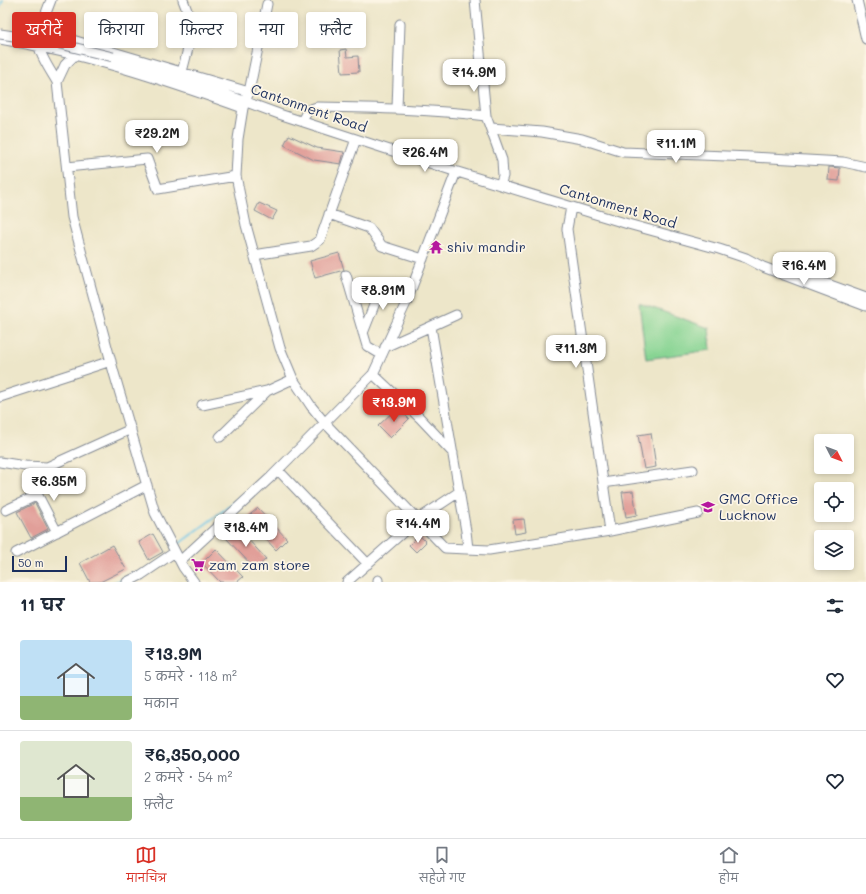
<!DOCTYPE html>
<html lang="hi">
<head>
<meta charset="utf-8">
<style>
  body { margin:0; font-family:Mali,"Playpen Sans Deva",sans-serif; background:#f2f2f3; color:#1f2937; height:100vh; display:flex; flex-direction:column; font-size:15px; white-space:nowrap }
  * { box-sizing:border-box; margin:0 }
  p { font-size:13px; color:#747a83 }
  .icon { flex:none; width:22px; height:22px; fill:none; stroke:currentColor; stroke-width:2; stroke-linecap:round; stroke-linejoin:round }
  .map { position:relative; height:582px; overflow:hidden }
  .sheet { display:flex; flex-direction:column; background:#fff; flex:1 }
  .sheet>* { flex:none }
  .guide { position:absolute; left:12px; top:12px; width:400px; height:36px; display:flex; gap:8px }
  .needle { width:26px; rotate:132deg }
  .buttons { position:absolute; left:814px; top:434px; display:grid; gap:8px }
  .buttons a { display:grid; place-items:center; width:40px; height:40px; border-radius:4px; background:#fff; box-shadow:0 2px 6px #0003; font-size:20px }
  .scale { position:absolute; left:12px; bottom:10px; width:55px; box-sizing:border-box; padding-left:4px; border:2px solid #1b2f5e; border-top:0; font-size:11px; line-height:14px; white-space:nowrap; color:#1b2f5e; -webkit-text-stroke:3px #fcf5e5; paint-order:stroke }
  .price { position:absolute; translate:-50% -34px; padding:0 9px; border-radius:8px; background:#fff; color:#222; font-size:13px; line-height:26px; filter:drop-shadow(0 1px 2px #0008) }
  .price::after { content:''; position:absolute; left:50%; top:24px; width:12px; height:9px; margin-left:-6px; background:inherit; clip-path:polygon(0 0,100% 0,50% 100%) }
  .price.current { background:#d93025; color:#fff }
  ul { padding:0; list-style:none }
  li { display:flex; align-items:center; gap:12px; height:100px; padding:0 20px }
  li+li { border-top:1px solid #e0e1e3 }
  li span { display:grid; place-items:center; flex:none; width:112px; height:80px; border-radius:4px; color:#555 }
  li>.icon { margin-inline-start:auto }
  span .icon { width:48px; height:48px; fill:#fffc; stroke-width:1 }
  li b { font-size:17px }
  h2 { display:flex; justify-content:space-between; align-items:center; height:48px; padding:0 20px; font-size:17px }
  .tag { padding:0 14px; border-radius:4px; background:#fff; box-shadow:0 2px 6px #0003; font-size:14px; line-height:36px }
  .tag.current { background:#d93025; color:#fff }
  .menu { display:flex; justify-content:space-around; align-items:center; height:56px; border-top:1px solid #e0e1e3; background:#fff; font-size:11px; color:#747a83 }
  .menu a { display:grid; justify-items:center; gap:2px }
  .menu .current { color:#d93025 }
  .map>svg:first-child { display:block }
  .green { fill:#87d493; stroke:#518278 }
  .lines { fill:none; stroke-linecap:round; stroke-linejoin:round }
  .stream { stroke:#69c5e7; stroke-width:2 }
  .building { fill:#e19f99 }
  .minor-casing { stroke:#848a94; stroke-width:11 }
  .minor { stroke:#fff; stroke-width:9 }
  .minor-bridge-casing { stroke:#848a94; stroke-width:11; stroke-linecap:butt }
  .minor-bridge { stroke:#fff; stroke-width:9 }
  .labels { text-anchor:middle; stroke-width:3.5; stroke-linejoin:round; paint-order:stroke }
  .street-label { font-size:14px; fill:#1b2f5e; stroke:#fcf5e5 }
  .poi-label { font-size:14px; fill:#1b2f5e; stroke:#fcf5e5; text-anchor:start }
</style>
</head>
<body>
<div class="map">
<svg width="866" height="582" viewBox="0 0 866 582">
  <rect width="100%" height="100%" fill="#fcf5e5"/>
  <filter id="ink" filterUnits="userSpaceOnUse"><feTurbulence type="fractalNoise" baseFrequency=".025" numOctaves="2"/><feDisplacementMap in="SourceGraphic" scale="8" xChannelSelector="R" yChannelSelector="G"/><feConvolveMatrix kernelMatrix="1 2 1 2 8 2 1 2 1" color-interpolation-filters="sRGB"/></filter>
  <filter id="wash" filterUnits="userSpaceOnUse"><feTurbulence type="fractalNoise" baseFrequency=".012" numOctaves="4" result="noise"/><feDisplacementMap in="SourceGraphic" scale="16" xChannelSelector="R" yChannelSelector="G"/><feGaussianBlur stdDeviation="0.9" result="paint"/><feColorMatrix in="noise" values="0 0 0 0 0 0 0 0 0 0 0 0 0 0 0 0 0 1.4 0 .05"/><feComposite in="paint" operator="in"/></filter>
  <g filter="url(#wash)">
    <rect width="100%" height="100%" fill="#ede6c9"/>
    <path class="green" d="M639,303L709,328L711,350L646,359Z"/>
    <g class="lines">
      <path class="stream" d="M0,8L3,0
        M176,546L247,493
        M115,582L127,578"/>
    </g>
    <g id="blocks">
      <path class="building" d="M349,20L356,21L353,39L346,38Z
        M346,49L347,57L358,56L359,72L342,73L340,50Z
        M289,135L317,148L344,152L341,164L314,160L284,145Z
        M829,167L840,168L839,181L828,180Z
        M259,203L277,211L272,220L255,211Z
        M339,253L344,270L315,278L310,261Z
        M398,407L409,419L390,438L378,426Z
        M651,433L656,467L644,469L638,435Z
        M633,491L637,515L626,517L622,492Z
        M35,503L48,529L31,538L17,512Z
        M258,508L287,539L276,550L246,518Z
        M524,519L526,532L515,534L513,520Z
        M237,527L266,559L255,569L226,538Z
        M153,534L163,552L149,560L139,542Z
        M419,535L426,542L416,552L409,545Z
        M112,545L126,569L100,582H90L80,563Z
        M216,549L243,577L237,582H220L202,563Z"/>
    </g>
  </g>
  <g filter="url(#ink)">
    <use href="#blocks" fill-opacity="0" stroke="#848a94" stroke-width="1"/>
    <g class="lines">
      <g class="minor-casing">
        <path id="minor" d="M51,0C46,13 38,32 39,46C40,56 52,73 57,82
          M475,0L486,116L502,160L503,176L500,185
          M857,0L866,39
          M267,4L249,92L243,108L238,139L236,176L246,225L280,348L293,379L311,406L325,423L445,548L489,550L610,531L698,513
          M42,31L249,92
          M0,39C83,53 164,80 243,108
          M86,44L65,65L57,82L72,217L114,373L155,513L183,567L194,582
          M113,57L200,85L279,114L451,170L628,224L719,249L746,258L763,267L866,306
          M182,72L191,37V21L183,0
          M397,108L400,24
          M302,121L308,110L317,107C373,108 429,109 486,116
          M491,128L542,132L582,139L623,152L752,157L843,162L866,167
          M67,167L147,159L158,189L236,176
          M571,207L567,229L610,531
          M329,214L369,228L382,246L423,259
          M254,255L311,246L320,240L356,139
          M780,267L866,298
          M346,275L367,346L382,355
          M351,292L382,285
          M431,327L466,531L468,549
          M363,333L382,285L407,300
          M385,347L456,315
          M373,374L420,418L453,453
          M0,397L111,361
          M202,405L267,391
          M220,437L267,391L293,379
          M0,462L25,466L47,467L131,429
          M278,470L368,564
          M31,482L57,532
          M603,483L693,470
          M6,510L38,495
          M16,553L147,485
          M180,561L271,477L373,374L406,303L456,172
          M378,580V582
          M127,582L141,575L175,552
          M347,582L417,520L459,492"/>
      </g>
      <use href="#minor" class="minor"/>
      <g class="minor-bridge-casing">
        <path id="minor-bridge" d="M0,34L48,41L113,57"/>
      </g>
      <use href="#minor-bridge" class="minor-bridge"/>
    </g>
  </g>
  <defs>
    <g id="temple-bare" transform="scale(1.08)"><path d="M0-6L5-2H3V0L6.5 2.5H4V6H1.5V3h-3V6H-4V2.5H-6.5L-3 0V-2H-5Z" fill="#b5179e" stroke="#fcf5e5" stroke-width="2.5" paint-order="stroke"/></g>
    <g id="university-bare" transform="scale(1.08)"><path d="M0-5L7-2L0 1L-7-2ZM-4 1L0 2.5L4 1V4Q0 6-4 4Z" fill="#b5179e" stroke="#fcf5e5" stroke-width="2.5" paint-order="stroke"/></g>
    <g id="supermarket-bare" transform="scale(1.08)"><path d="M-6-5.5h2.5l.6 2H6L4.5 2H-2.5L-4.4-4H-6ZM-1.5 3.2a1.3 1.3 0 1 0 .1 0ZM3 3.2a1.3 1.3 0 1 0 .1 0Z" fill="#b5179e" stroke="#fcf5e5" stroke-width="2.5" paint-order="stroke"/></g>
  </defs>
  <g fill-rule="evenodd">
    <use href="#temple-bare" x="436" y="247"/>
    <use href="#university-bare" x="708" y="507"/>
    <use href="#supermarket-bare" x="198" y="565"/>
  </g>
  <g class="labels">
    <g class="street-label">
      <text transform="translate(309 108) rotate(19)" y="5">Cantonment Road</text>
      <text transform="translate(618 206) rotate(17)" y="5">Cantonment Road</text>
    </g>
    <g class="poi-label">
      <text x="447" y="252">shiv mandir</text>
      <text x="719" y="504">GMC Office<tspan x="719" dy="16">Lucknow</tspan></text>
      <text x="209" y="570">zam zam store</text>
    </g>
  </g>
</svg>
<div class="buttons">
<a><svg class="needle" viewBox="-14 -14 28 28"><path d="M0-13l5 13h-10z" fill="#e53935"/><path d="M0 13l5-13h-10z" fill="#747a83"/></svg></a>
<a><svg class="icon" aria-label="locate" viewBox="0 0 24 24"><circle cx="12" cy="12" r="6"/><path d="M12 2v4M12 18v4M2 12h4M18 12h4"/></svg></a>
<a><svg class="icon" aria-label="layers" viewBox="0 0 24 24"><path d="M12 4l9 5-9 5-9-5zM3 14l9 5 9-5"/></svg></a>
</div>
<div class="scale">50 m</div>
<b class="price" style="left:474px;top:93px">₹14.9M</b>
<b class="price" style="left:157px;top:154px">₹29.2M</b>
<b class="price" style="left:676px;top:164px">₹11.1M</b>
<b class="price" style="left:425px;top:173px">₹26.4M</b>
<b class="price" style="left:804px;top:286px">₹16.4M</b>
<b class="price" style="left:383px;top:311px">₹8.91M</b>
<b class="price" style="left:576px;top:369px">₹11.3M</b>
<b class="price current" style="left:394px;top:423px">₹13.9M</b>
<b class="price" style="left:54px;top:502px">₹6.35M</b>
<b class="price" style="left:418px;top:544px">₹14.4M</b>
<b class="price" style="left:246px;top:548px">₹18.4M</b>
<div class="guide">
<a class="tag current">खरीदें</a>
<a class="tag">किराया</a>
<a class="tag">फ़िल्टर</a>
<a class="tag">नया</a>
<a class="tag">फ़्लैट</a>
</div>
</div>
<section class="sheet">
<h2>11 घर<svg class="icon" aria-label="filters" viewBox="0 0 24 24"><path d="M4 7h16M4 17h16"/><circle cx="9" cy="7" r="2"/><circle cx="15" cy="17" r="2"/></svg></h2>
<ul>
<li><span style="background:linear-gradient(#bfe0f5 70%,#8fb573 0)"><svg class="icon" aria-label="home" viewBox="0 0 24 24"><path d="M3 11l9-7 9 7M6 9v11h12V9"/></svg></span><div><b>₹13.9M</b><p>5 कमरे · 118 m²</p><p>मकान</p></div><svg class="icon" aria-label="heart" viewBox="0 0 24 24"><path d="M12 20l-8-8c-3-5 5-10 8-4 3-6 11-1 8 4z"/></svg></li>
<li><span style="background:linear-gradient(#dfe7d0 70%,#8fb573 0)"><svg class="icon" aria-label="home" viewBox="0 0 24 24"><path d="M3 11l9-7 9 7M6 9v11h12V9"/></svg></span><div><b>₹6,350,000</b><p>2 कमरे · 54 m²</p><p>फ़्लैट</p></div><svg class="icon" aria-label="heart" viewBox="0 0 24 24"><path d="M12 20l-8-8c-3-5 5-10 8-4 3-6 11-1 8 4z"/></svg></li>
</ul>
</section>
<nav class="menu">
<a class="current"><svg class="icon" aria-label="map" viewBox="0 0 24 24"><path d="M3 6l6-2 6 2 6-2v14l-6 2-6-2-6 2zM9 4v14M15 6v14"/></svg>मानचित्र</a>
<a><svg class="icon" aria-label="saved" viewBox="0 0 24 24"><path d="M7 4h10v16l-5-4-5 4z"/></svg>सहेजे गए</a>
<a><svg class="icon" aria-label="home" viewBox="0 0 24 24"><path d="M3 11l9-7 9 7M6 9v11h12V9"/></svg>होम</a>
</nav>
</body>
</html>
